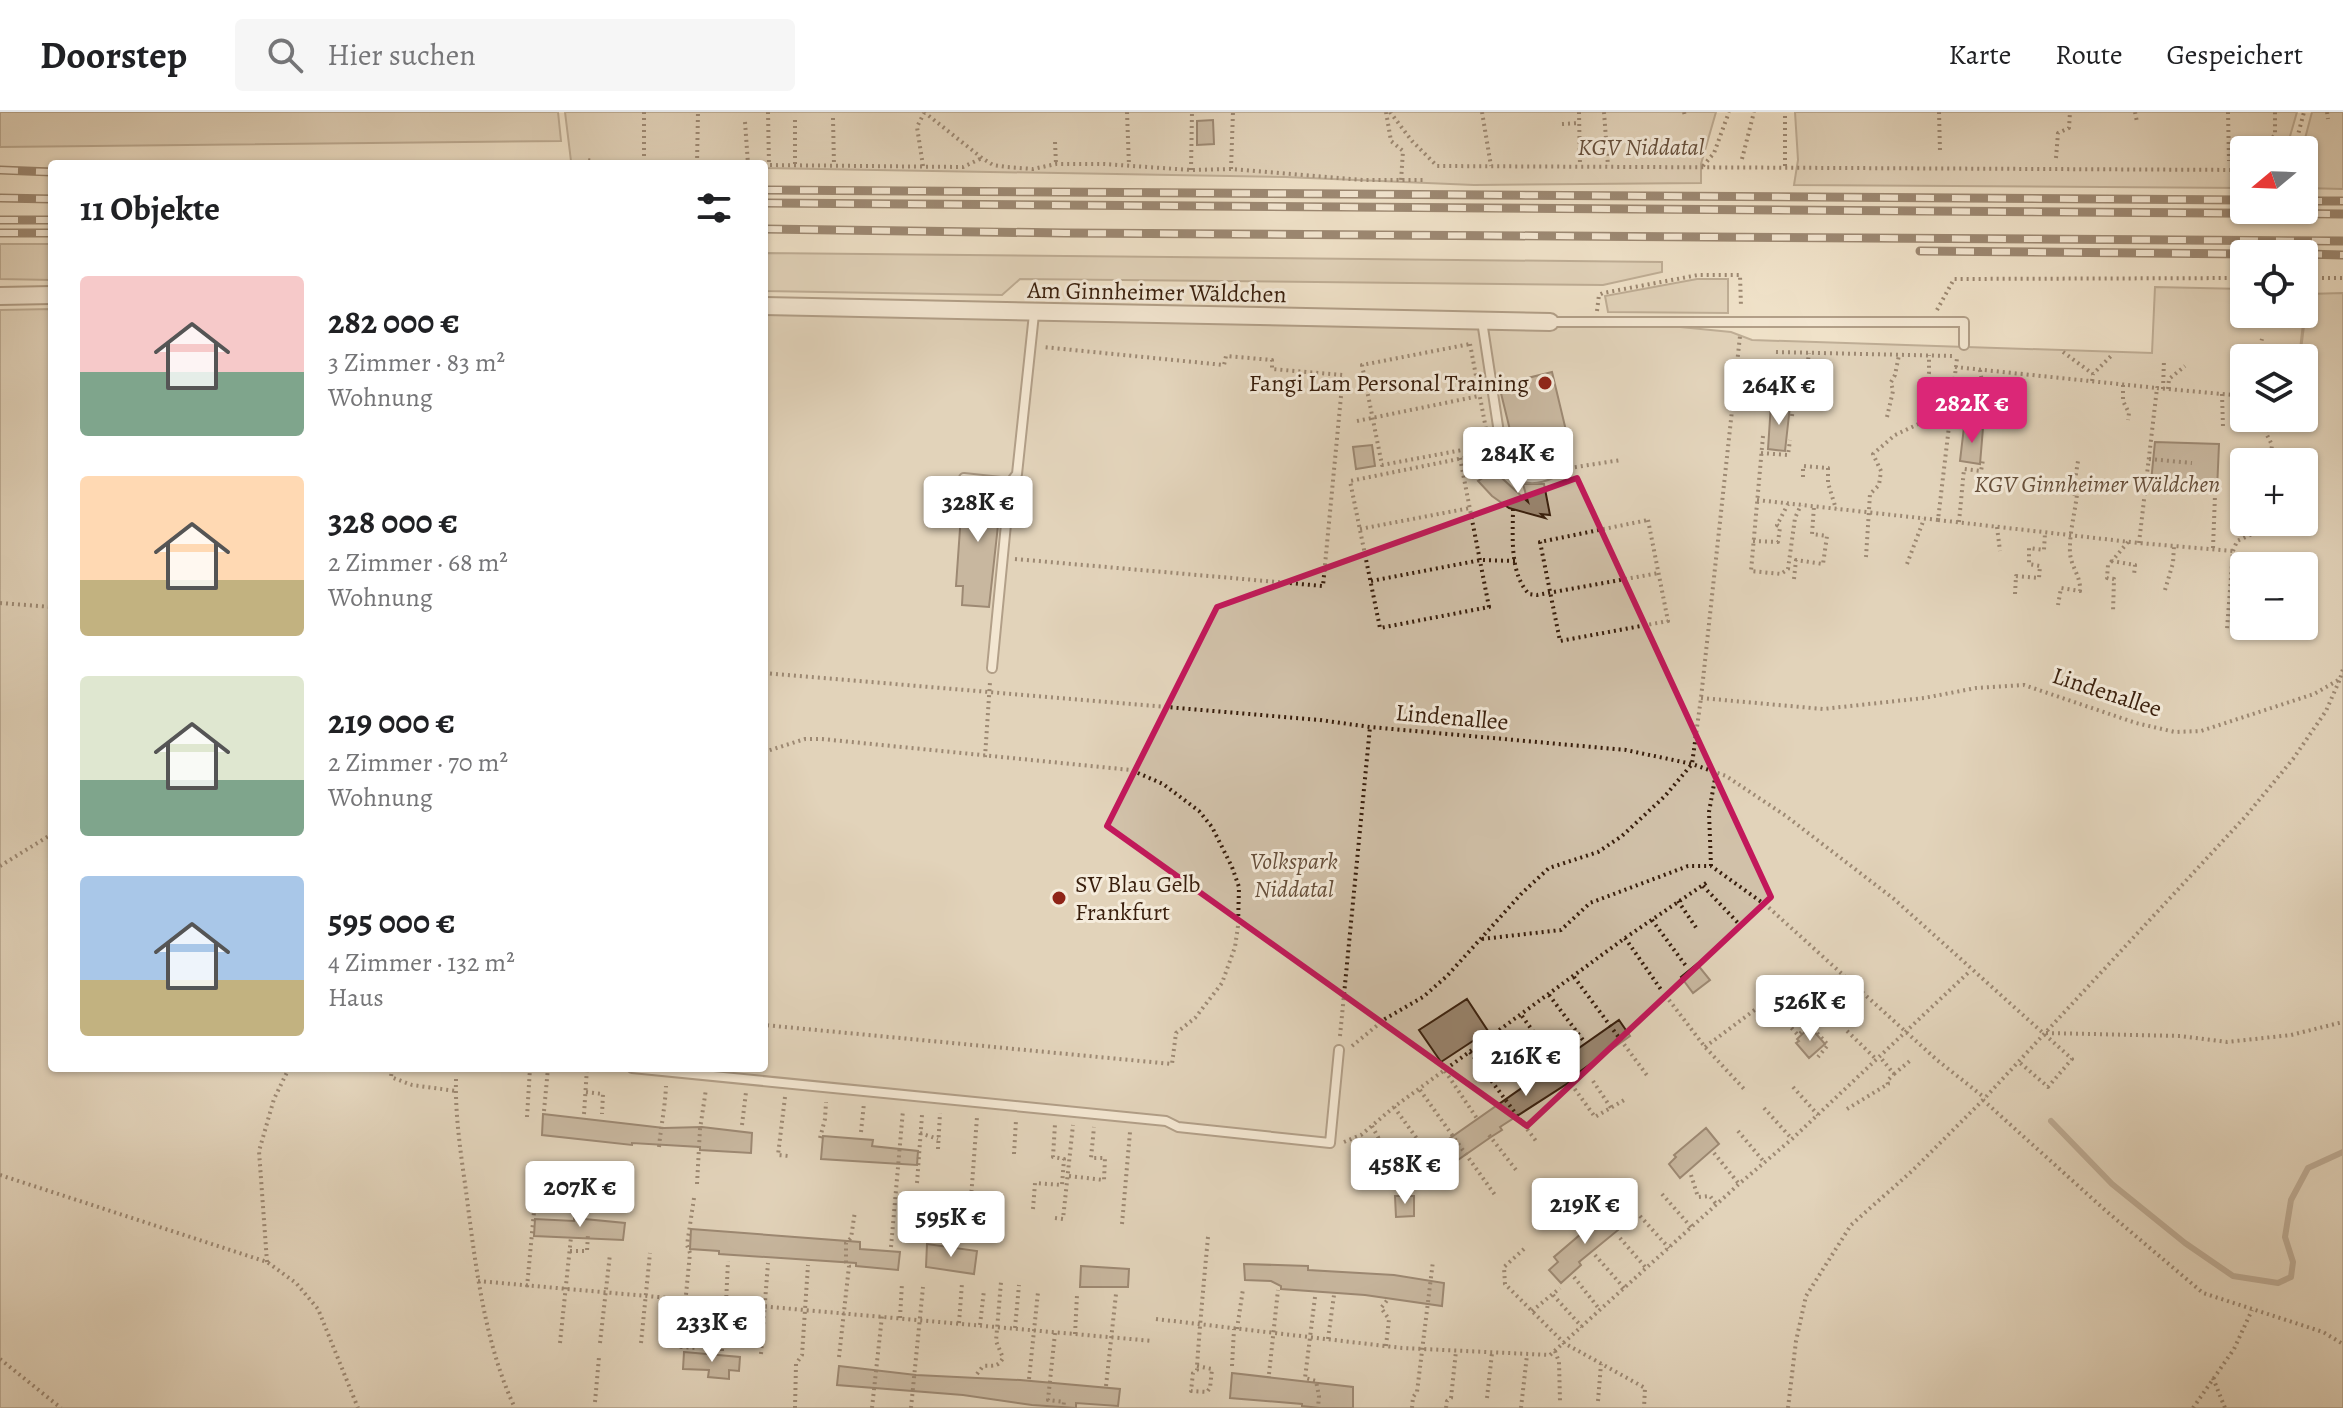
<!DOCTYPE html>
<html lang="de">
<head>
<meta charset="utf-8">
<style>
  body { margin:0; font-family:Alegreya,serif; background:#f6f6f6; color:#202124; height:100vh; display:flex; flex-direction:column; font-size:30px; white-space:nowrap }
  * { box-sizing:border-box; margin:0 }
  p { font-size:26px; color:#757577 }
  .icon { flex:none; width:44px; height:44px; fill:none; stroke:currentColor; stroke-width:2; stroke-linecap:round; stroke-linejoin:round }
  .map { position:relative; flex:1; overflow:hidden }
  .drawer { position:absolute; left:48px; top:48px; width:720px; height:912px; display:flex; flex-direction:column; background:#fff; border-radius:8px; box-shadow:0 2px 6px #0004 }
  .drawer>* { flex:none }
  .needle { width:52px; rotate:251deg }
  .tools { position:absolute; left:2230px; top:24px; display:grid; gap:16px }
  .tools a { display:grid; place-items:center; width:88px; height:88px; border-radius:8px; background:#fff; box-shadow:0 2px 6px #0004; font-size:40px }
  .price { position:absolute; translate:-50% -68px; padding:0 18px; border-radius:8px; background:#fff; color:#222; font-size:26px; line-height:52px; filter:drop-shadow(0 2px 4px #0008) }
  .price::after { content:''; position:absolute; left:50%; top:48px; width:24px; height:18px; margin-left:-12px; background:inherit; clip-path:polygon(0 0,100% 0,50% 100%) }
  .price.active { background:#db2777; color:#fff }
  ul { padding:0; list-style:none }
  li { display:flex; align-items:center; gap:24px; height:200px; padding:0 32px }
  li span { display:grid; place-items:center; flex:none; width:224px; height:160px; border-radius:8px; color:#555 }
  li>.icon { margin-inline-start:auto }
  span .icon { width:96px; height:96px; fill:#fffc; stroke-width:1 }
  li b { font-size:34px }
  h2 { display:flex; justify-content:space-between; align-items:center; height:96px; padding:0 32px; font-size:34px }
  header { display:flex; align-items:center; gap:48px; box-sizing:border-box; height:112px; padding:0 40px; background:#fff; border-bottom:2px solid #e0e0e0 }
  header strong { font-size:38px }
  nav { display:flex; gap:44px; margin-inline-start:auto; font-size:28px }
  .search { width:560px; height:72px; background:#f6f6f6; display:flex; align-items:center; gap:20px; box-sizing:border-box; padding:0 28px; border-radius:8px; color:#757577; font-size:30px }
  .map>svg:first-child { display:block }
  .green { fill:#d1c1a9; stroke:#84705a; stroke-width:2; fill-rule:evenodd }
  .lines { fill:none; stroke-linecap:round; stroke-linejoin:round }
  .stream { stroke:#816b57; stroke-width:6 }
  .building { fill:#98846e; stroke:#381e0c; stroke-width:2 }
  .lane-casing { stroke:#664f3b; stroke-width:12 }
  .street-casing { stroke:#664f3b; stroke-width:20 }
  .path { stroke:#381e0c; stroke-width:4; stroke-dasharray:2 4; stroke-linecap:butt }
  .lane { stroke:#f5ecdc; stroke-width:8 }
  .street { stroke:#f5ecdc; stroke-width:16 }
  .rail-casing { stroke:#381e0c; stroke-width:9 }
  .rail { stroke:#f5ecdc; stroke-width:6; stroke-dasharray:18; stroke-linecap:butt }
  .marked { fill:none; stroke:#c2185b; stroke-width:6; stroke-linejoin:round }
  .poi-dot { fill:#8f2418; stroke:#f5ecdc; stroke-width:3 }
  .labels { text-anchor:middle; stroke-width:6; stroke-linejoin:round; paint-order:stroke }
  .park-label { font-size:24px; font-style:italic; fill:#664f3b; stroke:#f5ecdc }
  .street-label { font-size:24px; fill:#381e0c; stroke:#f5ecdc }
  .poi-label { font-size:24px; fill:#381e0c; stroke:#f5ecdc; text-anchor:end }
</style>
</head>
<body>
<header>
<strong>Doorstep</strong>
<div class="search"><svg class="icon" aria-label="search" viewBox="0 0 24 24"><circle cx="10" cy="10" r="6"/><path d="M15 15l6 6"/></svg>Hier suchen</div>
<nav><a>Karte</a><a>Route</a><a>Gespeichert</a></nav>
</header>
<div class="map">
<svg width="2343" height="1296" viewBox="0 0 2343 1296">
  <rect width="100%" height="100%" fill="#f0e2c9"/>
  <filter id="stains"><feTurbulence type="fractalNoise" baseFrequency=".0025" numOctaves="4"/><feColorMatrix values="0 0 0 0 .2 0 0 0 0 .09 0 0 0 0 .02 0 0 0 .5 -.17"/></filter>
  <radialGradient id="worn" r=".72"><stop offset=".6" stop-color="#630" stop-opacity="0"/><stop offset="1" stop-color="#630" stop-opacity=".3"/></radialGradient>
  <path class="green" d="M0,0H558L561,29L0,35Z
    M565,0H1716L1701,52V71L1474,73L1285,65L764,56V52H625L571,49Z
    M1795,0H2297L2286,38H2244V76L1794,73L1798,48Z
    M2312,0H2343V77L2304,76V38H2302Z
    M0,132H52V168L0,167Z
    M764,141L1662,150V160L1603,173L1020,167L1002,183L764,179Z
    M1697,167H1728V201L1608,200L1605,184Z
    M2155,175L2244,177V202H2304V177H2307L2299,246H2244V306H2304V246H2300L2308,182L2343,181V1296H0V198L52,197V956H764V202L1670,214L1731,220L1752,228L2152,241ZM2244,350H2304V410H2244ZM2244,454H2304V514H2244Z"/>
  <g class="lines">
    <path class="stream" d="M2051,1009L2112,1072L2185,1131L2233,1164L2278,1171L2291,1165L2293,1150L2285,1125L2291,1088L2308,1056L2343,1040"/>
  </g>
  <path class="building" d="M1213,8L1214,32L1197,33V9Z
    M1552,260L1568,327L1562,328V342L1555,352L1540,358L1528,359L1518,351L1499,273Z
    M1771,292L1790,294L1785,339L1768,337Z
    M1964,315L1983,316L1980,352L1960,349Z
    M2155,330L2219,332L2217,378L2151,370Z
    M1372,333L1375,354L1356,357L1353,335Z
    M1494,359L1528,390L1523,372H1544L1550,403L1541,402L1545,406L1509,396L1492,384L1478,369Z
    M963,374L1002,377L989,495L962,493L963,474H956Z
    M1697,852L1710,868L1693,881L1681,865Z
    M1467,887L1488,919L1441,950L1419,918Z
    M1619,908L1630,924L1578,961L1579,964L1500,1015L1502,1018L1491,1025L1439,1061L1426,1043Z
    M1810,915L1825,932L1809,946L1796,931L1799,929L1797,927Z
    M543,1002L664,1016L702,1015L752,1021L751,1041L700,1038V1035L632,1031V1033L542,1023Z
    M1706,1016L1719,1032L1680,1066L1669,1052L1676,1045L1674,1043Z
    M823,1024L873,1028L872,1034L918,1039L917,1053L821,1047Z
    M1395,1084H1414V1104L1396,1105Z
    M1609,1098L1623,1114L1579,1150L1581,1153L1561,1171L1549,1158L1558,1150L1554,1145Z
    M574,1106L625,1111L623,1128L534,1124L535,1107L574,1109Z
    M691,1117L860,1130V1137L900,1140L898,1158L856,1154V1151L719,1142V1139L690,1137Z
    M927,1132L977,1139L974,1162L926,1155Z
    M1244,1152L1308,1154V1158L1394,1163L1444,1171L1442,1194L1365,1183L1281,1177V1174L1271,1169L1245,1168Z
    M1081,1154L1129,1157L1128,1175H1080Z
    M684,1240L740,1245L739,1259L729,1258V1267L708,1265L709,1258L683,1257Z
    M839,1254L916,1263L1020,1268L1120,1277L1118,1294L1076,1291V1296L1032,1293L963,1283L837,1273Z
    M1232,1261L1353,1275V1296H1320L1302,1294V1292L1230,1286Z"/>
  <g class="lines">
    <g class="lane-casing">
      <path id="lane" d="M1482,209L1501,334C1512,360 1522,375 1552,361
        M1550,210H1964V233
        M964,366L1010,371L992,556
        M1010,371L1017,362L1034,202
        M632,956L1166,1009L1178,1015L1330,1031L1339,938"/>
    </g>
    <g class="street-casing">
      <path id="street" d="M0,184L52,183
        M764,194L1550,210"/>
    </g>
    <path class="path" d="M644,0V52
      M768,0L769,53
      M924,0L982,46L993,53L1007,55L1033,57L1056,52H1104L1191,58L1231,57L1363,68H1426
      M1127,0L1129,54
      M1386,0L1391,29L1403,39L1401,69
      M1390,0L1412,29L1437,54L2244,58
      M1482,0L1491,54
      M1579,0L1580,54
      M1604,0L1608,54
      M1684,0L1685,4
      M1939,0L1940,39
      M2135,0L2137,10
      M2228,0L2229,49
      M2327,0L2328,7
      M833,6L834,53
      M795,8V53
      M745,10L748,52
      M1562,12L1579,11
      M1055,30L1056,52
      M2260,38L2275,23V0
      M2294,38L2304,0
      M2056,46L2058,21L2069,16L2070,0
      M1742,47L1754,0
      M588,48L600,52
      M607,52H658
      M697,52L698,0
      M764,53L963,55L982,46
      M923,54L917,15L924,1
      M1703,54L1714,41L1729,0
      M1785,54V0
      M1231,57L1233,0
      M1191,58L1192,0
      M2304,166H2343
      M1937,198L1954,167L2244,166
      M1597,199L1599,183L1603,181L1698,163H1740L1741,195
      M1470,232L1489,333L1382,353L1362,253Z
      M1776,240L1953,244
      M2063,240L2093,262
      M2257,246L2262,227
      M1955,255L2157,276
      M1980,258L1987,300L1982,314
      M2092,269L2093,262L2113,242
      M2123,273V289L2129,301L2128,308
      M2163,277L2164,248
      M2168,277L2169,267L2185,254
      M2222,282L2223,315
      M1792,304L1793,293H1802L1809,241
      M1887,305L1893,279L1891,270L1895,263L1899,243
      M2268,306L2266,321L2272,333L2271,341
      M1357,309L1479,284
      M1763,324L1751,459L1781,462L1788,457L1795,406L1801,393
      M1761,341L1788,343L1790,328
      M1460,346L1489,495L1380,516L1350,369L1488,341
      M2149,347L2192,351
      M1562,351L1572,339
      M1563,357L1621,348
      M1803,365V354L1828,356V371L1836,397
      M2055,379L2077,382C2075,401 2069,422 2070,441C2071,455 2081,464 2080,479L2061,476L2058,493
      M2073,381L2078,349
      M1757,388L1938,408L1957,246
      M1513,397C1513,423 1509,461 1529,482L1537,483L1659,461
      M1648,408L1668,509L1560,529L1540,430Z
      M1938,408L2139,431L2233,439L2227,517
      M1959,410L1964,357L1981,359L1983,348
      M1997,415L2000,439
      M1360,417L1470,396
      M1753,429L1778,430L1780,415L1777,413L1788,392
      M2128,430L2112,449L2135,453L2134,463
      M2139,431L2157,276L2244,284
      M2213,436L2215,383
      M2233,439L2237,429L2261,418
      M1866,445L1870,382L1879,373L1881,359L1873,342L1895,323L1927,308V294L1923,291L1929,261V243
      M1015,447L1323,474L1343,263L1272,257V248L1226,244L1224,253L1043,235
      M2112,449L2108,453L2107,466L2114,467L2113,500
      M1907,452L1924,407
      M1794,467L1796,448L1823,452L1827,424L1812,422L1814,394
      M1371,469L1481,448L1515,449
      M2165,478L2173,451L2174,434
      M2015,482L2016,464L2039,466L2040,454L2029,452V436L2044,438L2045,421
      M0,491L52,495
      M764,561L1320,608L1370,615L1626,638L1692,652L1726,664L1786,704L1894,787L2072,947L2048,975L2018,949
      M1701,586L1823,597L1924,586L1976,576L2024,573L2136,611L2175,620L2201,619L2314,582L2340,567L2343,557
      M764,640L805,627H822L1131,658L1163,672L1199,699L1212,715L1232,755L1239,775L1238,814L1235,835L1222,871L1195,906L1176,921L1172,952L764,913
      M985,645L990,570
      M0,754L52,722
      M1711,754L1709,700L1716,661
      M1703,774L1740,813
      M1678,789L1697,817
      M1652,808L1686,854
      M1625,826L1662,879
      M1482,827L1561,818L1590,791L1688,754H1711L1767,794L1937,948L1985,986
      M1574,865L1649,966
      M1549,883L1583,928
      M1669,888L1705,935L1745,978
      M1771,894L1798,923L1810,913L1828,933L1818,945
      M1522,904L1595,1005L1626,987
      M1847,919L1877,948
      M2046,921L2180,924L2227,930L2291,923L2343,910
      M1496,922L1522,972
      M1340,924L1370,615
      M1352,934L1385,907L1423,885L1447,864L1522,781L1549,756L1598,740L1622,724L1665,684L1692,652L1701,586L1740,224
      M1705,935L1776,882
      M1470,940L1536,1029
      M392,956L391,965L412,973L456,979
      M1445,959L1478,1008
      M1894,962L1911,948
      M456,967C455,1004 461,1043 466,1079C475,1149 484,1231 515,1296
      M1593,969L1611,996
      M1793,975L1818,1003
      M1420,978L1495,1083
      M586,980L603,982L602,1002
      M785,985L778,1043L789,1044
      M1983,988L2105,1098L2203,1181L2323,1220L2343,1232
      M1394,995L1423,1035L1426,1048
      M1764,996L1792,1027
      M1847,997L1888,972L1887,969L1894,962L1880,945
      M544,999L548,956
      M584,1002L587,956
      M527,1005L530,956
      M742,1013L746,980
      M1372,1014L1393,1053L1399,1079
      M1738,1019L1765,1051
      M861,1020L864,991
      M920,1021L938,1027
      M1489,1023L1516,1058
      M820,1026L825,1007L826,990
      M1344,1030L1361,1023L1394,995L1625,826L1709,769
      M659,1035C661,1014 665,996 666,974
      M938,1037L940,1001
      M1714,1041L1739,1072
      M1014,1042L1016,1008
      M0,1063L267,1150L296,1171L318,1197L358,1296
      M1691,1063L1698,1085L1710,1084L1716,1092
      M1069,1064L1104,1068L1105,1046H1091L1094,1015
      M917,1071L922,1003
      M697,1072L700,1017L706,977
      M1662,1082L1691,1115
      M694,1086L687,1133L690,1141L681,1235L698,1236
      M971,1086L977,1005
      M1033,1097L1035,1071L1062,1073L1064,1047L1053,1045L1055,1012
      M1640,1104L1669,1136
      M1055,1106L1063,1107L1073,1013
      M1122,1112L1130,1020
      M1620,1126L1646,1156
      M891,1135L903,998
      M1524,1137L1504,1155L1505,1172L1564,1231L1645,1276L1644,1296
      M570,1139H587L588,1122
      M1595,1143L1624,1176
      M267,1150L259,1039L274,987L289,956
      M1574,1165L1600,1198
      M478,1169L1153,1229
      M527,1175L536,1078
      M1553,1183L1582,1215
      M1315,1185L1305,1266L1316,1269L1319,1284L1318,1296
      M726,1191L728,1149
      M1532,1199L1560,1176
      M900,1206L902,1171
      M1156,1207L1402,1236L1550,1243L1739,1072L1792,1027L1970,859
      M959,1211L962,1171
      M980,1213L984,1178
      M1015,1216L1019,1173
      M1237,1217L1243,1177
      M1055,1221L1048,1288L1064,1290L1063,1296
      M1075,1222L1077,1183
      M1328,1227L1334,1183
      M560,1231L571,1125
      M600,1231L610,1142
      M641,1231L650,1141
      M1386,1234L1389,1207L1381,1196L1389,1186
      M722,1239L723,1191
      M1555,1239L1559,1250L1560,1289
      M761,1242L768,1151
      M839,1245L849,1154L846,1150V1131L851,1126L855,1099
      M0,1247L61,1296
      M1197,1254L1212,1257L1210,1276L1207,1280L1191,1279L1193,1261L1197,1258V1254C1200,1211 1204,1168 1208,1125
      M1232,1254L1234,1217
      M977,1262L983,1254C994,1253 997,1256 1003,1246L996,1229L1001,1170
      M1269,1262L1278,1178
      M2213,1266L2225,1296
      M1029,1267L1038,1180
      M1106,1274L1116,1182
      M1487,1286L1492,1241
      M1598,1289L1601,1252
      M595,1290L599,1245
      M795,1296L796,1252L802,1243L808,1153
      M872,1296L882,1204
      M911,1296L923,1175
      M1412,1296L1413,1285L1417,1280L1433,1149
      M1446,1296L1447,1289L1451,1286L1456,1239
      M1521,1296L1527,1243
      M1788,1296L1796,1229L1806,1184L1851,1113L1912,1059L1983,988L2245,705L2293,647L2326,599L2340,567
      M2193,1296L2234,1237L2252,1198"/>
    <use href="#lane" class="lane"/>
    <use href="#street" class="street"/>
    <g class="rail-casing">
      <path id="rail" d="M0,58L52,60
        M764,78L2244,88
        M0,86L52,87
        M2304,89H2343
        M764,91L2343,102
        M0,108H52
        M764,117L1065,121L2343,129
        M0,121H52
        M1920,139L2251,142
        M2304,142L2343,143"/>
    </g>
    <use href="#rail" class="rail"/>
  </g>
  <path d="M0 0H2343V1296H0ZM1577,366L1771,785L1527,1014L1107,714L1217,495Z" fill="#f0e2c9" fill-opacity=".55" fill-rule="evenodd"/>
  <path class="marked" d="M1577,366L1771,785L1527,1014L1107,714L1217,495Z"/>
  <g class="poi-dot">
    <circle cx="1545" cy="271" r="8"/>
    <circle cx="1059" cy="786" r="8"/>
  </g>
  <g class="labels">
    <g class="park-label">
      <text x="1641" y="43">KGV Niddatal</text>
      <text x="2097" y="380">KGV Ginnheimer Wäldchen</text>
      <text x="1294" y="757">Volkspark<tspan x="1294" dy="28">Niddatal</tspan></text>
    </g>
    <g class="street-label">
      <text transform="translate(1157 180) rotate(1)" y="8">Am Ginnheimer Wäldchen</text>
      <text transform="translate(2107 580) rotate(18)" y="8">Lindenallee</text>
      <text transform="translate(1452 605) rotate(5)" y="8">Lindenallee</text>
    </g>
    <g class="poi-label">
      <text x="1529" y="279">Fangi Lam Personal Training</text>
      <text x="1075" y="780" text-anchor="start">SV Blau Gelb<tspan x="1075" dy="28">Frankfurt</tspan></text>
    </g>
  </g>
  <rect width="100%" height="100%" filter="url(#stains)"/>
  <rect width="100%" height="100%" fill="url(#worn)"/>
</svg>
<div class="tools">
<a><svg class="needle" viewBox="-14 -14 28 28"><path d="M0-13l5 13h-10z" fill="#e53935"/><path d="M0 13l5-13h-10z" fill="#757577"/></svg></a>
<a><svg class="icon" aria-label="locate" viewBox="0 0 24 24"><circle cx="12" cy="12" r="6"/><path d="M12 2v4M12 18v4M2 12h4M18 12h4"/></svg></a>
<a><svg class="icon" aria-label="layers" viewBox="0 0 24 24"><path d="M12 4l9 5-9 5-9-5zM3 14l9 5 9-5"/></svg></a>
<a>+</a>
<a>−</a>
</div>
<b class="price" style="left:1779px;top:315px">264K €</b>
<b class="price active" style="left:1972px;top:333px">282K €</b>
<b class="price" style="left:1518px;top:383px">284K €</b>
<b class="price" style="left:978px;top:432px">328K €</b>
<b class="price" style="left:1810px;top:931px">526K €</b>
<b class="price" style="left:1526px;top:986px">216K €</b>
<b class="price" style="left:1405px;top:1094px">458K €</b>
<b class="price" style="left:580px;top:1117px">207K €</b>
<b class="price" style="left:1585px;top:1134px">219K €</b>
<b class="price" style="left:951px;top:1147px">595K €</b>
<b class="price" style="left:712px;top:1252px">233K €</b>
<section class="drawer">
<h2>11 Objekte<svg class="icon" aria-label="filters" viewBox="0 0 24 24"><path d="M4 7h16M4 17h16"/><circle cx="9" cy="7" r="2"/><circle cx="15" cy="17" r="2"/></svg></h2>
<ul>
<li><span style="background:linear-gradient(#f6c9c9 60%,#7fa58c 0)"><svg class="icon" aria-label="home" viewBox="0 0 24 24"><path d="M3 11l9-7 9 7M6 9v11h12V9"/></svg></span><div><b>282 000 €</b><p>3 Zimmer · 83 m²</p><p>Wohnung</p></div></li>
<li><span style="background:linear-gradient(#ffd9b3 65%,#c2b280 0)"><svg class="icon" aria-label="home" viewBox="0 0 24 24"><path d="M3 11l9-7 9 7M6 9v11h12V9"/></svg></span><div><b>328 000 €</b><p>2 Zimmer · 68 m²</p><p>Wohnung</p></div></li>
<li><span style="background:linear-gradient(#dfe7d0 65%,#7fa58c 0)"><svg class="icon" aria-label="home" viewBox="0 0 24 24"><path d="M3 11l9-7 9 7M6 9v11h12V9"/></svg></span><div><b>219 000 €</b><p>2 Zimmer · 70 m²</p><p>Wohnung</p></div></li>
<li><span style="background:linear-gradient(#a9c7e8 65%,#c2b280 0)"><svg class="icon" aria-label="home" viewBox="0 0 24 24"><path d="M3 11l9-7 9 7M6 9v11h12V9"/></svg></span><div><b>595 000 €</b><p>4 Zimmer · 132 m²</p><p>Haus</p></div></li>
</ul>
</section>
</div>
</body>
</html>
